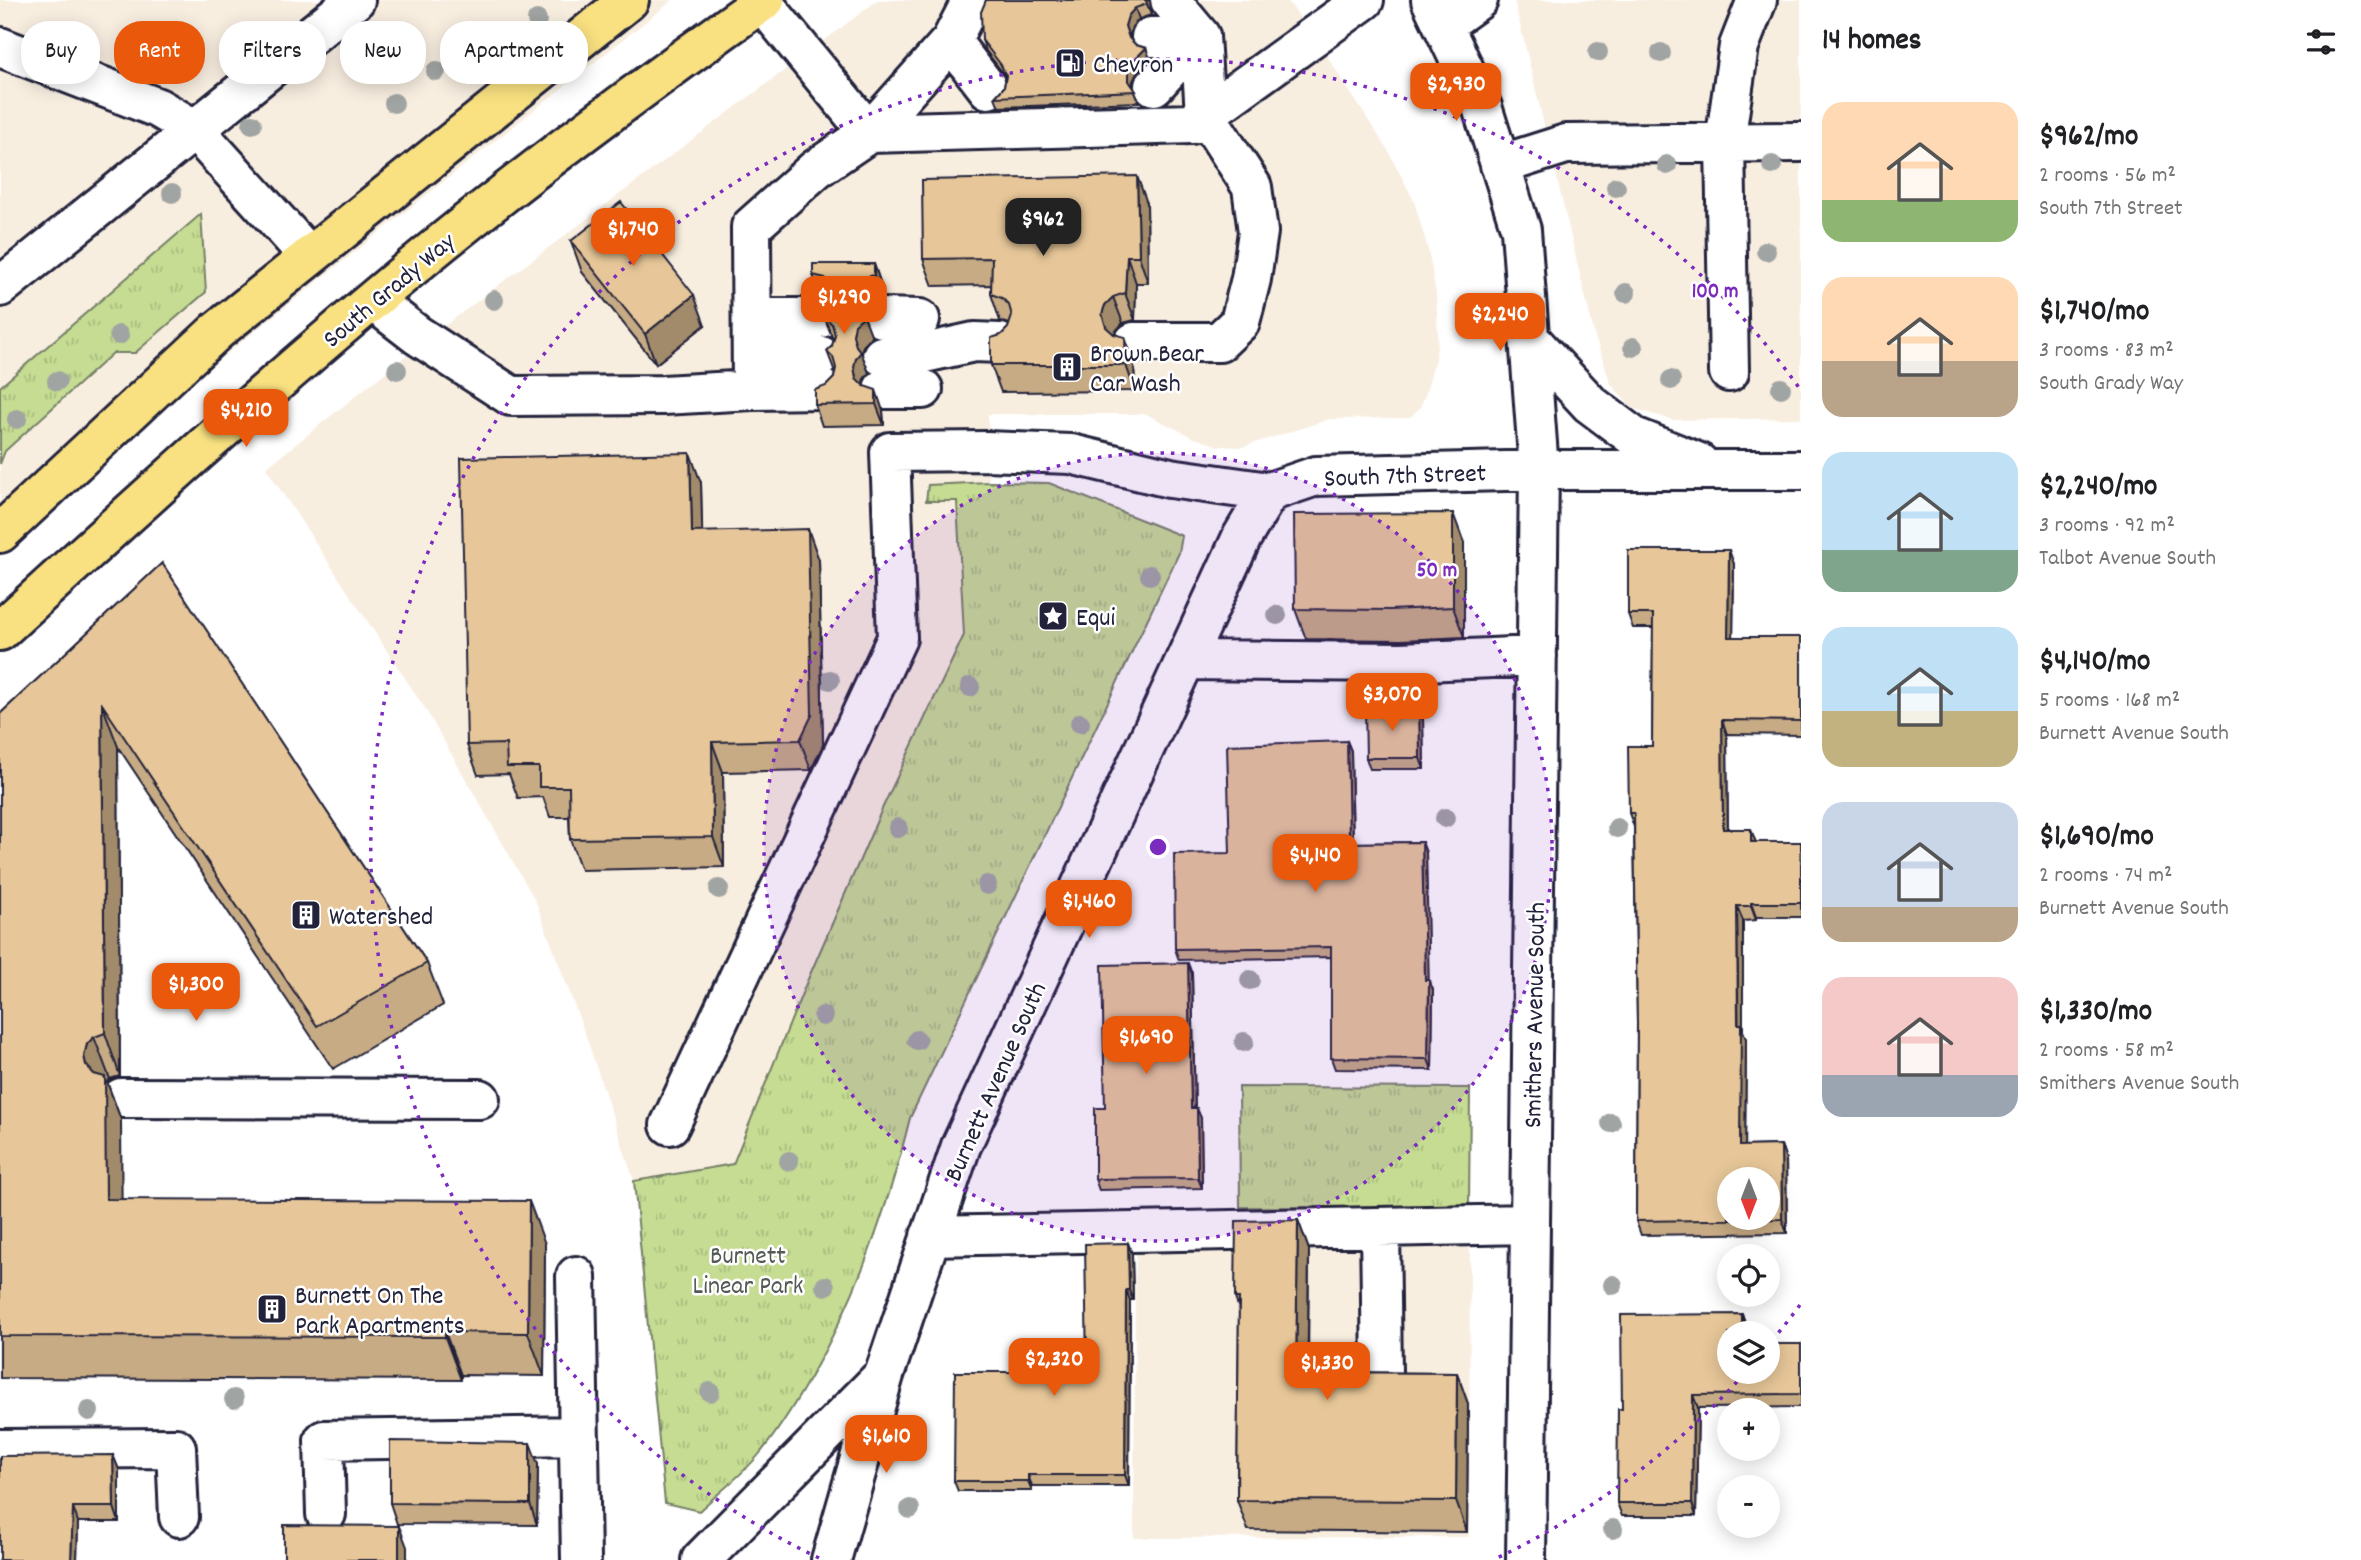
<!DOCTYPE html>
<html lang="en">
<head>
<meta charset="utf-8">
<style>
  body { margin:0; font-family:Dekko,sans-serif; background:#f2f2f2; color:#202124; height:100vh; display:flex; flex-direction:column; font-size:26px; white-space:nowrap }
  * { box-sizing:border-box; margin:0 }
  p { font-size:23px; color:#757577 }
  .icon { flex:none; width:38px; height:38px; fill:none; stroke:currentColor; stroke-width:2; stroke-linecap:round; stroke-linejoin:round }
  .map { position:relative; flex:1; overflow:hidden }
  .details { display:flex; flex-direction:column; background:#fff; width:560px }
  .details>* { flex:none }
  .hud { position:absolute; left:21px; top:21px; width:665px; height:63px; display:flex; gap:14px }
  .needle { width:46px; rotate:180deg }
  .controls { position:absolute; left:1717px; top:1167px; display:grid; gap:14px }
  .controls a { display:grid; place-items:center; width:63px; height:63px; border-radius:50%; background:#fff; box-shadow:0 4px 18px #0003; font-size:35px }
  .price { position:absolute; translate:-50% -60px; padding:0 16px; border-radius:14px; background:#ea580c; color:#fff; font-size:23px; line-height:46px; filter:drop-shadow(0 2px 4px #0008) }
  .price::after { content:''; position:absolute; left:50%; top:42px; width:21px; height:16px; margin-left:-10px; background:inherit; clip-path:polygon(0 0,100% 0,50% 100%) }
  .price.selected { background:#222; color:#fff }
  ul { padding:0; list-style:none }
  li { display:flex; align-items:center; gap:21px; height:175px; padding:0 21px }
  li span { display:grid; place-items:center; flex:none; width:196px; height:140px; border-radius:21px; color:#555 }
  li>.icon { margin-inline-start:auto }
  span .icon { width:84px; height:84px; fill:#fffc; stroke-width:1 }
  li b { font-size:30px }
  h2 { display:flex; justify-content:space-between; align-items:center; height:84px; padding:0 21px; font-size:30px }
  .tag { padding:0 24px; border-radius:28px; background:#fff; box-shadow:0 4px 18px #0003; font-size:24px; line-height:63px }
  .tag.selected { background:#ea580c; color:#fff }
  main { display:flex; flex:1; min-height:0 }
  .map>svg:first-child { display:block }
  .built { fill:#f8eee0 }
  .grass { fill:url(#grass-tufts); stroke:#747f66; stroke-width:2 }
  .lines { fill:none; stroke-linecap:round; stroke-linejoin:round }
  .minor-casing { stroke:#22223b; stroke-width:44 }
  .major-casing { stroke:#22223b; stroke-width:44 }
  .minor { stroke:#fff; stroke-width:38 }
  .major { stroke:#f9e181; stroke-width:38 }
  .tree { fill:#a0a4a2 }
  .wall { fill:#c7ab84; stroke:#22223b; stroke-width:2 }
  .shaded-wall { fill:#a28b6b; stroke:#22223b; stroke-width:2 }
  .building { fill:#e7c799; stroke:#22223b; stroke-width:2; fill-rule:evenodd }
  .ring { fill:none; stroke:#7b2cbf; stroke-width:3.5; stroke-dasharray:3.5 7 }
  .labels { text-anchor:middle; stroke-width:5; stroke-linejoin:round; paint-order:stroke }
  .poi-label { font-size:26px; fill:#22223b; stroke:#fff; text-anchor:start }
  .street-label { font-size:26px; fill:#22223b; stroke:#fff }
  .park-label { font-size:26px; fill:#535a55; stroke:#fff }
  .centre { fill:#7b2cbf; stroke:#fff; stroke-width:3.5 }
  .ring-label { font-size:21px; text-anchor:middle; font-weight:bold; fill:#7b2cbf; stroke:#fff; stroke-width:5; stroke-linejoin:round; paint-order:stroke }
</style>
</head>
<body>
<main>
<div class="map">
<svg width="1801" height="1560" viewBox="0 0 1801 1560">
  <defs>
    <pattern id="grass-tufts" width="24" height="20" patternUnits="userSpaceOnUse" patternTransform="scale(1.75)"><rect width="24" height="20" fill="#c5dc92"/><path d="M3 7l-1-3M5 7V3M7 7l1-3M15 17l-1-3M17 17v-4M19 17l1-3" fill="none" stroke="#a9bc7f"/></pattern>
  </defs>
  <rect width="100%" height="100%" fill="#fff"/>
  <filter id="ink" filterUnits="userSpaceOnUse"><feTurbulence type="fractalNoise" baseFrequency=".0143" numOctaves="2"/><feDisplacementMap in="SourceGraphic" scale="14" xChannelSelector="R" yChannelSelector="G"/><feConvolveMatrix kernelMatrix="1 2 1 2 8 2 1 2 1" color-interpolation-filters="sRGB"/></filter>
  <g filter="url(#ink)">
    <path class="built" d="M0,0H673L0,533Z
      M878,0H1287L1314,36L1389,152L1414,201L1428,249L1436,293L1438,335L1436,356L1426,393L1420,407L1413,415L1407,418L1330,419L1242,447L1219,446L1194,438L1146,414H988L989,482L928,485L926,501H957L964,635L882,809L805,986L733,1164L634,1181L588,1042L535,900L426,710L266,468L423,342Z
      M1514,0H1801V418L1672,420L1632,408L1611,384L1595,337Z
      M1137,1237L1470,1242L1469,1537L1134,1538L1135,1279Z"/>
    <path class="grass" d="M201,214L206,292L135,353H113L5,451L0,464V387Z
      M989,482L1049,483L1182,536L1179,553L910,1118C887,1210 858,1294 811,1376C796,1402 780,1429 761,1452C744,1474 719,1492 699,1511L665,1503L634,1181L733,1164L805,986L882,809L964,635L957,501H926L928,485Z
      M1239,1087L1470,1088L1469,1209L1240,1207Z"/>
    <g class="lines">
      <g class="minor-casing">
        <path id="minor" d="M1431,0L1482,107L1521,230L1539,470L1526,1560
          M1443,25L1478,0
          M951,41L988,89
          M0,47L158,108L194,129L309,256
          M1154,86L1200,36L1170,0
          M869,133L1192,124L1364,0
          M869,133L951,41L972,0
          M1500,165L1566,144L1801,142
          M0,287L355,0
          M373,301L417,335L511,396L663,395L752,390L751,227L816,169L869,133L762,2
          M752,318H821
          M882,318L920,319
          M1528,337L1590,404L1634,437L1699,463
          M1134,342H1219L1240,322L1251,279L1258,232L1252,187L1205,114L1200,36L1151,37
          M752,355L821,356
          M882,356L920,354L974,342L1000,343
          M1729,372L1725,142L1739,46L1757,0
          M883,389H923
          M752,390L822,389
          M1186,660L1401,662L1537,656
          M121,1098L480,1099
          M670,1125L897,638L890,452L986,451L1071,454L1170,478L1269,492L1316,476L1539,470H1801
          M1380,1227L1382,1373
          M930,1236L1530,1224
          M576,1276L581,1560
          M0,1449L176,1448L179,1517
          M326,1514L324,1440L579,1436
          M701,1560L883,1376
          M831,1560L884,1375L961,1146L1242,537L1269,492"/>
      </g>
      <g class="major-casing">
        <path id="major" d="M0,533L217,331L629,0
          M0,631C140,503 281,375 428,254C537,165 650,82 765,0"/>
      </g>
      <use href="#minor" class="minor"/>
      <use href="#major" class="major"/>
    </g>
    <g class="tree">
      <circle cx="537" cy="20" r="10"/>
      <circle cx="1598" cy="52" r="10"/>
      <circle cx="1661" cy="53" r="10"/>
      <circle cx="496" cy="59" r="10"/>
      <circle cx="436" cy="71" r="10"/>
      <circle cx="394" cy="103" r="10"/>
      <circle cx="252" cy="124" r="10"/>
      <circle cx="1667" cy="165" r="10"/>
      <circle cx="1772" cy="165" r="10"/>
      <circle cx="1616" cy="187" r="10"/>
      <circle cx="172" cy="193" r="10"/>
      <circle cx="1766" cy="251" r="10"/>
      <circle cx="1626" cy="293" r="10"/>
      <circle cx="494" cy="300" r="10"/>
      <circle cx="119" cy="335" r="10"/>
      <circle cx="1633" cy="347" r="10"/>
      <circle cx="397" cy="370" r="10"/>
      <circle cx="1671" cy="380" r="10"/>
      <circle cx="57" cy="381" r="10"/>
      <circle cx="1781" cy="388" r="10"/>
      <circle cx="17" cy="419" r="10"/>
      <circle cx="1150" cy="575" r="10"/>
      <circle cx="1277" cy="615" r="10"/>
      <circle cx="830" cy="680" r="10"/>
      <circle cx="970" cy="687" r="10"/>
      <circle cx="1080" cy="723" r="10"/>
      <circle cx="1445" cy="818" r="10"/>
      <circle cx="898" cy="828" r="10"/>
      <circle cx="1617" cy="828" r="10"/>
      <circle cx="987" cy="885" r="10"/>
      <circle cx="719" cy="889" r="10"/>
      <circle cx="1250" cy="980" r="10"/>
      <circle cx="823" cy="1016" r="10"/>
      <circle cx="917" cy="1040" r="10"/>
      <circle cx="1244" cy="1042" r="10"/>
      <circle cx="1611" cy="1123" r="10"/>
      <circle cx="789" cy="1161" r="10"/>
      <circle cx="1613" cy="1285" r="10"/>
      <circle cx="825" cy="1286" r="10"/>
      <circle cx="710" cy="1392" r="10"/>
      <circle cx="234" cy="1399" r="10"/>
      <circle cx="89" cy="1411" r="10"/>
      <circle cx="910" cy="1509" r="10"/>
      <circle cx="1613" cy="1529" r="10"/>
    </g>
    <path class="wall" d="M986,0H1150L1151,15L1139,19L1132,27L1129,37L1130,39L1136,45L1146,48L1150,59L1138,71L1133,81V87L1139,102L999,107L995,97L1004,87L1006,77L986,51L982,40Z
      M1147,203L1148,283H1136L1135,320L1123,323L1115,332L1114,334L1134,364L1135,391L1001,392L991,365L1001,335L1008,328L1010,324L1000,321L991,294V285L933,286L923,259Z
      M571,241L705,325L656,364L582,272Z
      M874,264L881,285V296L871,299L864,306L861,313L872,337L863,346L861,352L869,373L864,379L862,385L883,411L884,425L822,426L815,405L826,386L834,378L835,372L827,351L832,346L834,339L832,337L824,316L833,307L834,301L832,299L821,296L813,275Z
      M701,483L702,532L819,560L823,745L811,770L723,772L724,867L581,870L570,839L569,817H550L543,797L518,798L509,774L478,775L467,745Z
      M1464,543V637L1401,640L1306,639L1295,609Z
      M162,563L427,963L443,1005L333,1069L118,747L120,1076L110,1079L107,1082L121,1120V1199L545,1244L544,1376L461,1375V1380L0,1378V714Z
      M1734,564L1733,637H1801V735L1727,734L1728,829H1751L1755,842H1801V917H1756V920L1743,921V1031L1746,1039L1745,1146L1781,1145L1786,1159L1787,1233L1641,1235L1636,1221L1637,1023L1634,827L1629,813L1652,746L1653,628H1633L1628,614Z
      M1423,719L1424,769H1370L1366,758Z
      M1347,741L1351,751L1353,843L1422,842L1426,853L1428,980H1429L1433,990L1432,1070L1335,1069L1331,1058V957L1179,960L1175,949L1230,853Z
      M1192,974L1195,1108L1201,1118L1202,1188L1099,1190L1095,1179L1105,1108Z
      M1298,1220L1309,1250L1308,1372L1457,1373L1468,1404L1467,1532L1248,1530L1237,1500L1239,1309L1235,1298Z
      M1128,1243L1132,1254L1133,1300H1130L1129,1486H1032V1491H958L954,1481L1068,1372L1087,1368Z
      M1742,1314L1746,1327V1334H1729V1372L1801,1344V1407L1698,1408L1696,1516H1622L1617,1503L1622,1409Z
      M113,1455L119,1470V1522H78L77,1560H0Z
      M538,1464L537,1525L397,1524L390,1503Z"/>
    <path class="shaded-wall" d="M1146,0H1150L1151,15L1147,4Z
      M1135,8L1139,19L1132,27L1129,37L1133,49L1125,26L1128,16Z
      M1146,48L1150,59L1138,71L1133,81V92L1129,81V70L1134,60Z
      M1137,176L1147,203L1148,283L1139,256Z
      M1127,256L1136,283L1135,320L1125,293Z
      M874,264L881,285V296L874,275Z
      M863,278L871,299L864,306L860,317L864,316L872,337L863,346L861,352L869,373L864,379L861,388L856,378L854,367L853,335L856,308L853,296L856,285Z
      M694,295L705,325L656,364L645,334Z
      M1113,297L1123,323L1115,332L1112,341L1106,327L1102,314L1105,305Z
      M1125,337L1134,364L1135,391L1126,365Z
      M876,390L883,411L884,425L876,404Z
      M690,453L701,483L703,562L692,532Z
      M1453,513L1464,543V637L1453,607Z
      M808,529L819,560L823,745L811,770L800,740Z
      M1729,550L1734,564L1733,651L1728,637Z
      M102,704L118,747L120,1076L105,1033Z
      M1419,708L1423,719L1424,769L1420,758Z
      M1722,720L1727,734L1728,843L1723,829Z
      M1347,741L1351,751L1353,854L1349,843Z
      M712,742L723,772L724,867L713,837Z
      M1751,829L1756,843L1751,842Z
      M1422,842L1426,853L1429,990L1425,980Z
      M1751,903L1756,917V920L1751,906Z
      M1737,906L1743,921V1031L1746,1039L1745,1160L1740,1146Z
      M1188,963L1192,974L1195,1118L1191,1108Z
      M1429,980L1433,990L1432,1070L1428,1059Z
      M94,1037L110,1079L107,1082L121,1120L122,1242L106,1199L86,1065L84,1056L87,1044Z
      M1197,1108L1201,1118L1202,1188L1198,1178Z
      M1781,1145L1786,1159L1787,1233L1782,1219Z
      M529,1201L545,1244L544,1376L528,1333Z
      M1298,1220L1309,1250L1307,1402L1296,1372Z
      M1128,1243L1132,1254L1133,1300L1129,1290Z
      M1126,1290L1130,1300L1129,1486L1125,1475Z
      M1742,1314L1746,1327V1334H1742Z
      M445,1332L461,1375V1380L445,1337Z
      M1457,1373L1468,1404L1467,1532L1456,1501Z
      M1693,1395L1698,1408L1696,1516L1692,1503Z
      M530,1443L538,1464L537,1525L530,1504Z
      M113,1455L119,1470V1522L114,1507Z
      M1028,1475L1032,1486V1491L1028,1481Z
      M73,1507L78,1522L77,1560H71Z
      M399,1526L407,1547V1560H399Z"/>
    <path class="building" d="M986,0H1146L1147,4L1135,8L1128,16L1125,26L1129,38L1136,45L1146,48L1134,60L1129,70V81L1136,91L995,97L1004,87L1006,76L1001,65L982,40L981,12Z
      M1137,176L1139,256H1127L1125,293L1113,297L1105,305L1102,314L1106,327L1114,334L1125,337L1126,365H991V338L1001,335L1008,328L1012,316L1009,305L1002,298L991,294L992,258L923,259L922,180Z
      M621,202L694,295L645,334L571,241Z
      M813,264H874V275L863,278L856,285L853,296L856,308L864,316L855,324L853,335L856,346L861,352L856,358L854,367L856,378L864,386L876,390V404L815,405V390L826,386L834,378L836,368L833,357L827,351L832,346L835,335L832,324L824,316L833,307L835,296L832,285L825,278L813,275Z
      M690,453L692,532L808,529L812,715L800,740L712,742L713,837L570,839L569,787H539V767H507L506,744L467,745L461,458Z
      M1453,513V607L1390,610L1295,609L1294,514Z
      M1628,550H1729L1728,637H1801V721L1722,720L1723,829H1751V842H1801V903H1751V906H1737L1738,1024H1741L1740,1146L1781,1145L1782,1219L1636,1221L1637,1023L1634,813H1629L1628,746H1652L1653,614H1628ZM1729,1180H1768V1218H1729Z
      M162,563L427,963L317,1026L102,704L105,1033L94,1037L87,1044L84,1056L86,1065L94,1074L105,1077L106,1199L529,1201L528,1333L445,1332V1337L0,1336V714Z
      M1365,708H1419L1420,758H1366Z
      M1347,741L1349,843L1422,842L1425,980H1429L1428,1059L1331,1058V947L1175,949L1174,854L1230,853L1227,745Z
      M1188,963L1191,1108H1197L1198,1178L1095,1179V1108H1105L1102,965Z
      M1298,1220L1296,1372L1457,1373L1456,1501L1237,1500L1239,1298H1235L1236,1221Z
      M1128,1243L1129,1290H1126L1125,1475H1028V1481H954L955,1372H1068V1368H1087L1085,1244Z
      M1742,1314V1334H1729V1372H1768V1344H1801V1394L1693,1395L1692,1503H1617L1618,1409H1622L1621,1315Z
      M390,1441L530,1443V1504L390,1503Z
      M113,1455L114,1507H73L71,1560H0V1456Z
      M284,1525L399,1526V1560H284Z"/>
  </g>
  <circle cx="1158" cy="847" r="394" fill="#7b2cbf" fill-opacity=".12"/>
  <g class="ring">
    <circle cx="1158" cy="847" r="394"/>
    <path d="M1800 1305A788 788 0 0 1 1770 1343M1744 1374A788 788 0 0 1 1497 1558M819 1558A788 788 0 1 1 1800 389"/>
  </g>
  <defs>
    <g id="fuel-square" transform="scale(1.575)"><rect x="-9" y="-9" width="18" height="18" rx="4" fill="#22223b" stroke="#fff"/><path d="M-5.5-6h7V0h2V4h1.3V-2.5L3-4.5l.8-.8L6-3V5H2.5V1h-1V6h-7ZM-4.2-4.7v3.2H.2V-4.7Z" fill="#fff"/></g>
    <g id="building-square" transform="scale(1.575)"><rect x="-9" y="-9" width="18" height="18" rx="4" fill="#22223b" stroke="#fff"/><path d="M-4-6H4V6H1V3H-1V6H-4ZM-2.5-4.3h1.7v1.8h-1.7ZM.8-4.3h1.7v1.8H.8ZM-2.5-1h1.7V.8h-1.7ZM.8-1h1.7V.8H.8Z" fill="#fff"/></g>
    <g id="sight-square" transform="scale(1.575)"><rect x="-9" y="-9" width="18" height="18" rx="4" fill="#22223b" stroke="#fff"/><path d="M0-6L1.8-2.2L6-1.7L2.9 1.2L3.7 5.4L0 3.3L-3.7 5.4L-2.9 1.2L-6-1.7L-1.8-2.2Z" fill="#fff"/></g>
  </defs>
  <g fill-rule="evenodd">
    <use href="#fuel-square" x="1070" y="63"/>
    <use href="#building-square" x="1067" y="367"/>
    <use href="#sight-square" x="1053" y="616"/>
    <use href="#building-square" x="306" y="915"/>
    <use href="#building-square" x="272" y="1309"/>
  </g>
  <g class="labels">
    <g class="poi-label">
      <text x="1093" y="72">Chevron</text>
      <text x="1090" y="361">Brown Bear<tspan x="1090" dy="30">Car Wash</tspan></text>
      <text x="1076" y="625">Equi</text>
      <text x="329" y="924">Watershed</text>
      <text x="295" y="1303">Burnett On The<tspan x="295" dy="30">Park Apartments</tspan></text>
    </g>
    <g class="street-label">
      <text transform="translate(388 289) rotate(-40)" y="9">South Grady Way</text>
      <text transform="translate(1405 474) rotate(-2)" y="9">South 7th Street</text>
      <text transform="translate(1533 1015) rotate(-89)" y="9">Smithers Avenue South</text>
      <text transform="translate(994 1081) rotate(-66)" y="9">Burnett Avenue South</text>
    </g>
    <g class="park-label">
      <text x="748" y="1263">Burnett<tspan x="748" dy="30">Linear Park</tspan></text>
    </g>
  </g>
  <circle cx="1158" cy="847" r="10" class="centre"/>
  <g class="ring-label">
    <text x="1715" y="297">100 m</text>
    <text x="1437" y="576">50 m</text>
  </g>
</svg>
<div class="controls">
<a><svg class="needle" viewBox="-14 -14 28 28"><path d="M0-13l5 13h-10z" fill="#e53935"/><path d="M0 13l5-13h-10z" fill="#757577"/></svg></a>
<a><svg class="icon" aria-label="locate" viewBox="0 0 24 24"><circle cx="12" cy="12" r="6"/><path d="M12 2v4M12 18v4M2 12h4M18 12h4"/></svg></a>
<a><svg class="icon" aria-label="layers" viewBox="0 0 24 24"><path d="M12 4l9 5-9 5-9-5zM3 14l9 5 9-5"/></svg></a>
<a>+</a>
<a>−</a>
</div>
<b class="price" style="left:1456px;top:123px">$2,930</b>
<b class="price selected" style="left:1043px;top:258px">$962</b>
<b class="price" style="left:633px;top:268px">$1,740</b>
<b class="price" style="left:844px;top:336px">$1,290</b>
<b class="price" style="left:1500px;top:353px">$2,240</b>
<b class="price" style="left:246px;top:449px">$4,210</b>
<b class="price" style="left:1392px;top:733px">$3,070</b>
<b class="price" style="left:1315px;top:894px">$4,140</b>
<b class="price" style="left:1089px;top:940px">$1,460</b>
<b class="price" style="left:196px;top:1023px">$1,300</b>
<b class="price" style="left:1146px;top:1076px">$1,690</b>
<b class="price" style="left:1054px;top:1398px">$2,320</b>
<b class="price" style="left:1327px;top:1402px">$1,330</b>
<b class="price" style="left:886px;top:1475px">$1,610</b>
<div class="hud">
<a class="tag">Buy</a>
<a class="tag selected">Rent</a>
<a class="tag">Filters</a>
<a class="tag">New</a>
<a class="tag">Apartment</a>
</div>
</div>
<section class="details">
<h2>14 homes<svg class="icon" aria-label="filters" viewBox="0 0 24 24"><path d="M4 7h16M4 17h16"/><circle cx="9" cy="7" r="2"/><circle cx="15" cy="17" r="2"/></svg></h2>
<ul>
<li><span style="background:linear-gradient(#ffd9b3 70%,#8fb573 0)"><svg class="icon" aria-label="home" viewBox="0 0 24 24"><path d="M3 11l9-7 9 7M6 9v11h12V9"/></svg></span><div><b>$962/mo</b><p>2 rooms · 56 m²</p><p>South 7th Street</p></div></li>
<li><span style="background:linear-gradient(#ffd9b3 60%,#b9a48a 0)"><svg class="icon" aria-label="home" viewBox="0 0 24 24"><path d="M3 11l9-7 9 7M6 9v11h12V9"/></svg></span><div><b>$1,740/mo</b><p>3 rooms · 83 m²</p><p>South Grady Way</p></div></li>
<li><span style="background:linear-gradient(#bfe0f5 70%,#7fa58c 0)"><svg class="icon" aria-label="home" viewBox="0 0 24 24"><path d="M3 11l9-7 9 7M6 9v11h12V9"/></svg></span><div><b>$2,240/mo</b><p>3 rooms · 92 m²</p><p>Talbot Avenue South</p></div></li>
<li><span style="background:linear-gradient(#bfe0f5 60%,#c2b280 0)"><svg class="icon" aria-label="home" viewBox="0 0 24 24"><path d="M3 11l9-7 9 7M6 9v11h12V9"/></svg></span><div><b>$4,140/mo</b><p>5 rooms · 168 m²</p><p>Burnett Avenue South</p></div></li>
<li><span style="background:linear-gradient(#c9d6e8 75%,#b9a48a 0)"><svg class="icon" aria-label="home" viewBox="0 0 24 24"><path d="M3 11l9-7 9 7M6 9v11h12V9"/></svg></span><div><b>$1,690/mo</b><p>2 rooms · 74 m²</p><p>Burnett Avenue South</p></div></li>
<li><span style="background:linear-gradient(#f6c9c9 70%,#9aa5b1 0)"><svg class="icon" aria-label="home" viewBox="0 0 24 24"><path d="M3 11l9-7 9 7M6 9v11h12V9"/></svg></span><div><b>$1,330/mo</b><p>2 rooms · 58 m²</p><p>Smithers Avenue South</p></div></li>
</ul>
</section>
</main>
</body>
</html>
